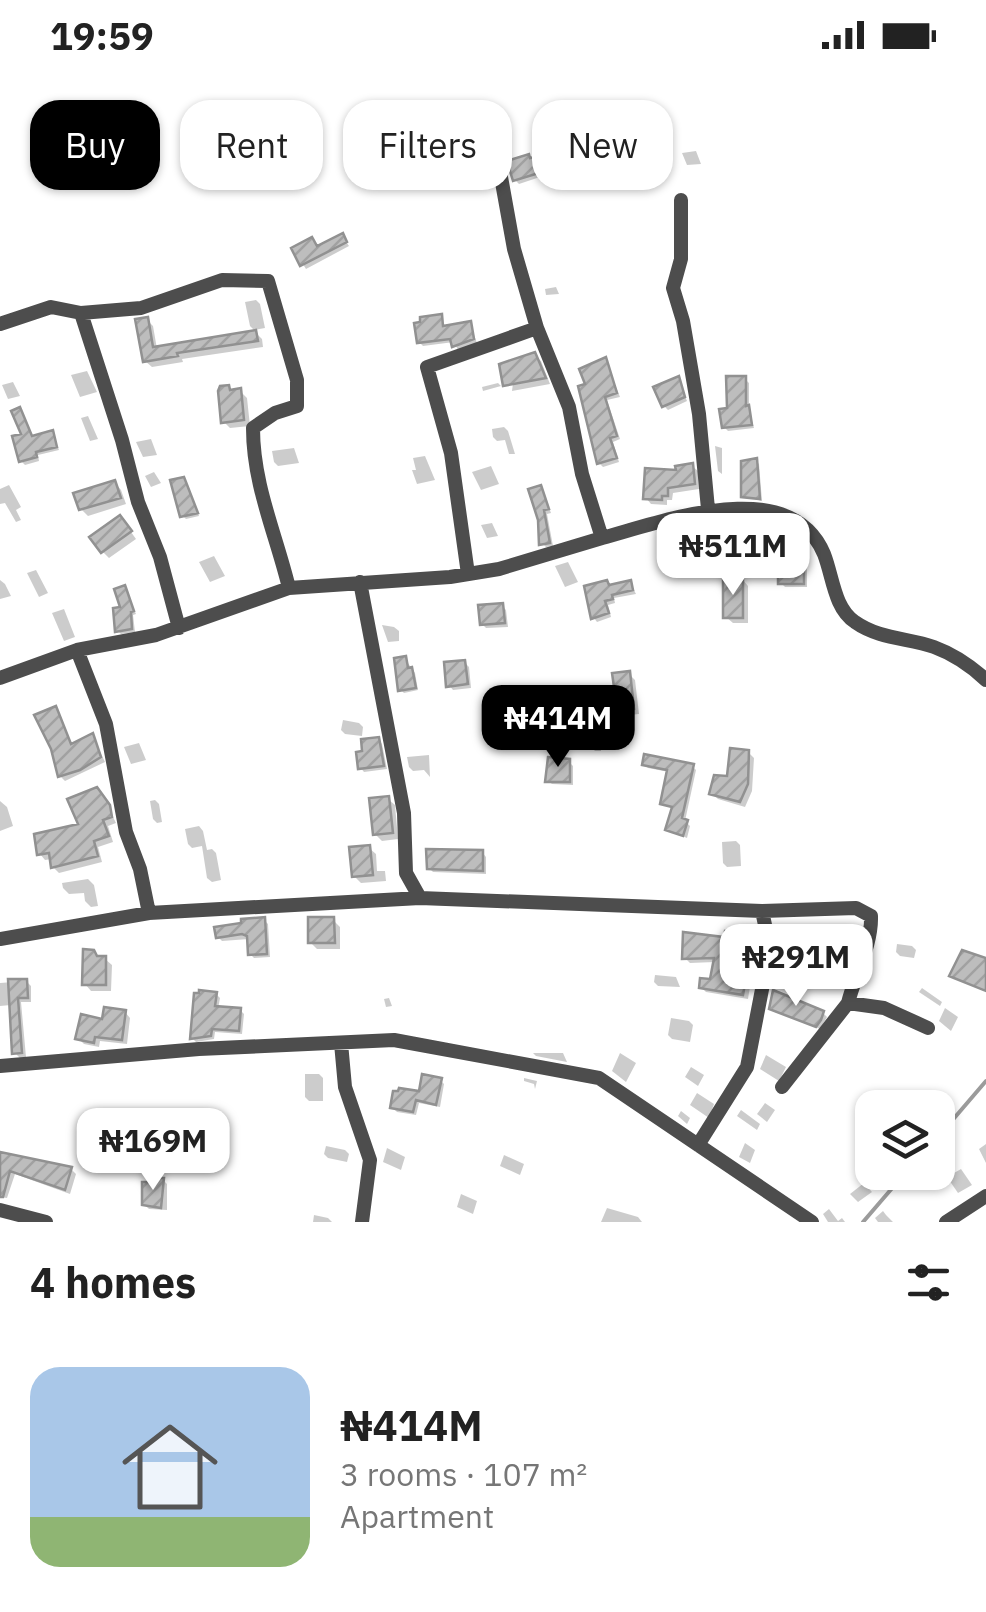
<!DOCTYPE html>
<html lang="en">
<head>
<meta charset="utf-8">
<style>
  body { margin:0; font-family:"IBM Plex Sans",sans-serif; background:#f2f2f2; color:#222; height:100vh; display:flex; flex-direction:column; font-size:38px; white-space:nowrap }
  * { box-sizing:border-box; margin:0 }
  p { font-size:32px; color:#767676 }
  .icon { flex:none; width:55px; height:55px; fill:none; stroke:currentColor; stroke-width:2; stroke-linecap:round; stroke-linejoin:round }
  .map { position:relative; height:1152px; overflow:hidden }
  .details { display:flex; flex-direction:column; background:#fff; flex:1 }
  .details>* { flex:none }
  .guide { position:absolute; left:30px; top:30px; width:928px; height:90px; display:flex; gap:20px }
  .buttons { position:absolute; left:855px; top:1020px; display:grid; gap:20px }
  .buttons a { display:grid; place-items:center; width:100px; height:100px; border-radius:20px; background:#fff; box-shadow:0 2px 8px #0004; font-size:50px }
  .price { position:absolute; translate:-50% -85px; padding:0 22px; border-radius:20px; background:#fff; color:#222; font-size:32px; line-height:65px; filter:drop-shadow(0 2px 5px #0008) }
  .price::after { content:''; position:absolute; left:50%; top:60px; width:30px; height:22px; margin-left:-15px; background:inherit; clip-path:polygon(0 0,100% 0,50% 100%) }
  .price.current { background:#000; color:#fff }
  ul { padding:0; list-style:none }
  li { display:flex; align-items:center; gap:30px; height:250px; padding:0 30px }
  li span { display:grid; place-items:center; flex:none; width:280px; height:200px; border-radius:30px; color:#555 }
  li>.icon { margin-inline-start:auto }
  span .icon { width:120px; height:120px; fill:#fffc; stroke-width:1 }
  li b { font-size:42px }
  h2 { display:flex; justify-content:space-between; align-items:center; height:120px; padding:0 30px; font-size:42px }
  .pill { padding:0 35px; border-radius:30px; background:#fff; box-shadow:0 2px 8px #0004; font-size:35px; line-height:90px }
  .pill.current { background:#000; color:#fff }
  .status { display:flex; justify-content:space-between; align-items:center; height:70px; padding:0 50px; background:#fff; direction:ltr }
  .status svg { height:28px; fill:currentColor }
  .map>svg:first-child { display:block }
  .shadow { fill:#0003 }
  .lines { fill:none; stroke-linecap:round; stroke-linejoin:round }
  .stream { stroke:#9b9b9b; stroke-width:4 }
  .building { fill:url(#building-hatch); stroke:#919191; stroke-width:2.5 }
  .minor { stroke:#4d4d4d; stroke-width:14 }
</style>
</head>
<body>
<div class="status"><b>19:59</b><svg viewBox="0 0 49 12"><path d="M0 12V9h3v3zM5 12V6h3v6zM10 12V3h3v9zM15 12V0h3v12zM26 1h20v11H26zM47 4h2v5h-2z"/></svg></div>
<div class="map">
<svg width="986" height="1152" viewBox="0 0 986 1152">
  <defs>
    <pattern id="building-hatch" width="6" height="6" patternUnits="userSpaceOnUse" patternTransform="scale(2.5)"><rect width="6" height="6" fill="#bdbdbd"/><path d="M-1 1l2-2M0 6l6-6M5 7l2-2" fill="none" stroke="#a1a1a1"/></pattern>
  </defs>
  <rect width="100%" height="100%" fill="#fff"/>
  <path class="shadow" d="M696,81L701,94L687,95L682,83Z
    M557,85L564,105L549,108L546,105L519,114L515,110Z
    M342,166L349,176L306,199L294,180L318,178Z
    M556,217L559,224L546,225L545,219Z
    M256,230L260,234L265,258L254,260L250,256L245,232Z
    M441,247L446,259L470,254L477,273L458,280L454,272L423,276L419,272Z
    M147,250L153,256L157,279L255,262L262,269L263,277L182,289L183,292L152,297L145,291Z
    M534,285L541,291L550,314L512,321L513,313Z
    M605,290L620,327L607,330L620,369L613,372L619,392L603,397L599,393L588,315Z
    M87,301L97,322L80,327L71,305Z
    M744,308L749,313V339L754,358L728,361L724,357Z
    M678,309L687,331L668,340L664,336Z
    M13,312L20,326L8,329L2,315Z
    M498,313L501,316L483,321L482,317Z
    M228,317L233,322L240,321L247,328L250,356L230,358L224,352Z
    M88,346L98,369L90,371L81,348Z
    M504,357L508,361L515,384H509L505,370L497,371L493,367L492,359Z
    M52,363L59,380L38,385L39,391L25,395L21,391L33,368Z
    M151,369L157,385L143,387L136,372Z
    M715,376L722,378V404L718,401Z
    M294,378L299,393L278,396L274,392L272,381Z
    M425,386L435,410L417,414L412,400H416L413,388Z
    M756,391L759,394L762,431L744,426Z
    M491,396L499,414L481,420L472,402Z
    M692,396L698,401L699,419L673,423L672,430H667V435L651,434L646,428Z
    M154,402L161,413L151,417L145,406Z
    M115,413L121,420L126,434L88,446L81,439Z
    M9,415L21,437L16,440L21,450L16,452L5,433L0,434V419Z
    M541,418L551,443L547,444L553,476L546,477L542,473Z
    M192,427L199,446L186,449L183,446Z
    M492,453L498,466L487,468L481,455Z
    M126,455L136,469L109,488L103,482Z
    M214,486L225,506L210,512L199,492Z
    M568,492L578,512L565,517L555,496Z
    M803,492L807,496V517H785L781,513Z
    M36,500L48,523L39,527L27,503Z
    M742,509L748,516V553H733L726,547Z
    M0,510L5,514L11,526L0,529Z
    M606,512L611,517L630,512L636,524L614,528L615,533L608,535L611,547L597,552L594,548Z
    M124,518L136,544L133,545L135,562L121,564L118,561L124,539Z
    M502,536L506,540L508,557L486,558L482,554Z
    M64,539L75,567L64,571L52,543Z
    M382,555L394,557L399,561V571L388,572Z
    M405,589L415,603L418,620L404,623L401,620Z
    M465,593L469,597L471,618L453,620L449,615Z
    M629,604L635,610L639,644L610,647L611,654L595,656L590,650L618,626Z
    M55,639L73,676L92,666L105,692L65,711L60,706L53,678Z
    M343,650L359,653L363,657L362,666L345,664L341,660Z
    M590,661L600,665L601,681H595L591,677Z
    M378,669L382,674L387,699L364,702L360,697L365,683Z
    M139,673L146,690L131,694L124,677Z
    M748,682L754,688L752,721L745,737L718,729L712,723Z
    M429,685L430,707L424,700L413,701L409,697L407,687Z
    M569,692L573,696V715L552,714L547,710Z
    M644,694L692,696L696,700L685,751L690,756L687,768L668,760L674,739L663,733L669,702L648,698Z
    M102,725L116,753L108,756L113,772L98,777L102,792L59,803L53,797L52,789L45,790L40,784L81,756Z
    M388,729L395,735L398,769L382,771L375,764Z
    M155,730L159,734L162,752L157,753L153,749L150,731Z
    M0,731L7,737L13,756L0,761Z
    M199,756L203,761L207,780L212,779L216,783L221,810L212,812L207,808L202,776L192,778L188,774L185,759Z
    M736,771L740,775L741,796L727,797L723,793L722,772Z
    M369,778L376,784L377,801H385L386,811L361,813L354,806Z
    M482,782L486,787V804L433,802L429,798Z
    M88,809L94,815L98,836L91,837L85,831L84,823L69,824L63,818L62,813Z
    M264,850L268,854L270,887L254,888L250,884L249,869L222,871L218,867Z
    M333,850L340,857V879H317L310,872Z
    M734,865L739,870L735,904L746,905L751,910L748,929L706,922L701,917L712,911L715,892L690,893L685,888Z
    M897,874L912,876L916,880L914,888L900,886L896,882Z
    M105,889L112,895L111,921H91L85,914Z
    M655,905L676,907L680,917L658,916L654,912Z
    M26,911L31,916V932H21L26,987L20,988L15,983L11,935L0,936V913Z
    M922,918L942,932L940,936L919,922Z
    M216,924L220,928L218,939L240,940L244,944L242,964L215,962L214,969L196,972L192,968Z
    M384,929L389,928L392,936L386,937Z
    M945,938L958,947L951,961L939,951Z
    M772,939L823,943L827,947L820,959Z
    M125,942L130,948L127,974L100,971L99,977L84,974L78,968Z
    M671,948L689,951L693,955L690,972L672,969L668,965Z
    M533,983H563L567,992L536,986Z
    M620,983L636,993L626,1012L612,1001Z
    M766,985L786,997L779,1011L760,999Z
    M691,997L704,1005L698,1016L685,1007Z
    M305,1004H319L323,1008V1031H309L305,1027Z
    M524,1008L537,1011L535,1019L534,1014L524,1011Z
    M440,1010L444,1014L440,1037L419,1033L416,1045L397,1042L393,1038Z
    M697,1023L714,1034L709,1048L690,1035Z
    M765,1033L775,1040L767,1052L757,1044Z
    M741,1040L760,1054L757,1060L737,1046Z
    M681,1041L690,1048L687,1054L678,1046Z
    M125,1045H140L144,1049V1062L130,1063L125,1059Z
    M183,1049L204,1056L202,1068L181,1061Z
    M745,1073L755,1080L750,1093L739,1087Z
    M986,1074V1093L979,1079Z
    M326,1076L345,1080L349,1084L347,1092L328,1088L324,1084Z
    M387,1078L405,1087L401,1100L383,1092Z
    M0,1084L71,1099L76,1104L70,1124L15,1104L7,1128L0,1127Z
    M504,1085L524,1094L520,1105L500,1096Z
    M961,1099L972,1115L958,1123L947,1107Z
    M163,1110L167,1114V1140L149,1139L144,1134Z
    M864,1113L872,1122L858,1132L850,1124Z
    M461,1124L477,1131L473,1144L457,1137Z
    M607,1138L638,1147L642,1152H601Z
    M829,1139L838,1151L842,1148L845,1152H828L823,1144Z
    M883,1141L886,1145L893,1152H878L875,1148Z
    M314,1145L328,1148L332,1152H313Z"/>
  <g class="lines">
    <path class="stream" d="M938,1067L986,1011
      M863,1152L906,1102"/>
  </g>
  <path class="building" d="M558,83L561,102L542,105V102L513,111L507,91L529,84L530,88Z
    M343,163L347,172L300,196L291,178L312,167L317,176Z
    M442,244L443,256L471,251L474,269L452,277L450,269L417,273L414,253L420,252V247Z
    M148,247L153,277L256,260L258,271L177,283L178,286L143,292L135,249Z
    M535,282L546,308L503,316L499,294Z
    M606,287L617,323L605,327L617,366L610,368L617,388L597,394L578,316L585,314L579,299Z
    M679,306L685,327L662,337L653,317Z
    M726,306H746V336L749,335L752,355L722,358L719,339L727,338Z
    M229,315L230,320L241,318L244,350L221,353L218,321L220,316Z
    M20,337L32,366L53,360L57,377L36,382L37,387L19,392L12,366L21,364L11,341Z
    M757,388L760,429L741,427V391Z
    M693,393L695,414L668,418V426H662V430L643,429L645,398L676,400L675,396Z
    M184,407L198,443L180,447L170,410Z
    M115,410L121,428L79,440L73,423Z
    M541,415L549,439L544,440L550,473L539,475L538,450L528,419Z
    M120,445L132,461L101,483L89,467Z
    M778,490H804V514H778Z
    M723,507H743V548H723Z
    M607,510L609,515L631,510L633,520L612,525L613,529L605,531L609,543L591,549L584,516Z
    M125,515L134,541L131,542L132,559L115,562L113,538L120,537L114,519Z
    M503,533L505,553L480,555L478,535Z
    M406,586L408,598L412,597L416,618L398,621L394,588Z
    M465,590L468,614L446,617L444,592Z
    M630,601L634,639L606,642L607,649L587,651L584,628L615,624L612,603Z
    M56,636L71,674L93,663L101,687L80,700L58,707L51,679L34,645Z
    M379,667L384,696L358,699L356,682L362,681L361,669Z
    M730,678L749,680L748,714L740,732L709,724L714,705L727,706Z
    M644,684L694,694L682,748L688,750L683,766L665,760L672,737L660,734L667,700L642,695Z
    M548,687L570,689V712H545Z
    M97,717L110,735L112,747L103,750L109,766L94,771L98,786L51,798L49,783L37,785L34,764L78,754L67,729Z
    M389,726L393,763L373,765L369,728Z
    M370,775L373,805L352,807L349,777Z
    M426,779L483,780V801L427,799Z
    M265,847L267,884L248,885L247,866L242,864L216,868L214,857L241,853V849Z
    M308,847H334L335,873H308Z
    M725,861L735,863L731,900L747,903L743,925L699,918L700,908L710,909L714,888L682,889L683,862L724,867Z
    M83,879L94,880L97,886H106V915H82Z
    M962,880L986,888V921L949,906Z
    M8,909H27L28,928H18L22,983L12,984Z
    M199,920L217,922L215,936L241,938L239,961L212,959L211,966L190,969L194,923H199Z
    M773,920L824,941L821,950L816,957L769,939Z
    M104,937L126,940L122,970L95,967L94,973L75,969L81,944L102,949Z
    M422,1004L442,1008L436,1035L416,1030L413,1042L390,1038L393,1021H398L399,1018L419,1021Z
    M0,1082L72,1097L65,1120L10,1101L3,1127H0Z
    M149,1108H164L161,1138L142,1135V1112H149Z"/>
  <g class="lines">
    <path class="minor" d="M501,107L514,179L537,258L569,337L582,404L602,468C662,452 790,403 824,484C833,507 834,538 855,552C879,569 908,568 934,577C953,584 972,597 986,610
      M681,130V189L673,218L683,251L699,344L708,439
      M81,243L122,370L138,432L160,487L179,558
      M0,254L51,237L81,243L141,238L222,210L268,211L297,310V336L275,343L253,358C253,415 276,464 289,518
      M468,504L451,383L427,297L537,258
      M360,512L404,743L406,803L420,828
      M77,580L106,654L126,762L140,799L149,843
      M0,608L77,580L156,565L289,518L450,507L499,499L602,468
      M0,869L149,843L420,828L762,841L856,838L871,846C872,875 855,905 848,933
      M341,973L345,1017L370,1090L362,1152
      M0,996L199,979L394,970L599,1008L812,1152
      M782,1017L848,933L884,938L928,958
      M698,1075L747,997L770,878L762,841
      M0,1140L46,1152
      M946,1152L986,1126"/>
  </g>
</svg>
<div class="buttons">
<a><svg class="icon" aria-label="layers" viewBox="0 0 24 24"><path d="M12 4l9 5-9 5-9-5zM3 14l9 5 9-5"/></svg></a>
</div>
<b class="price" style="left:733px;top:528px">₦511M</b>
<b class="price current" style="left:558px;top:700px">₦414M</b>
<b class="price" style="left:796px;top:939px">₦291M</b>
<b class="price" style="left:153px;top:1123px">₦169M</b>
<div class="guide">
<a class="pill current">Buy</a>
<a class="pill">Rent</a>
<a class="pill">Filters</a>
<a class="pill">New</a>
</div>
</div>
<section class="details">
<h2>4 homes<svg class="icon" aria-label="filters" viewBox="0 0 24 24"><path d="M4 7h16M4 17h16"/><circle cx="9" cy="7" r="2"/><circle cx="15" cy="17" r="2"/></svg></h2>
<ul>
<li><span style="background:linear-gradient(#a9c7e8 75%,#8fb573 0)"><svg class="icon" aria-label="home" viewBox="0 0 24 24"><path d="M3 11l9-7 9 7M6 9v11h12V9"/></svg></span><div><b>₦414M</b><p>3 rooms · 107 m²</p><p>Apartment</p></div></li>
</ul>
</section>
</body>
</html>
